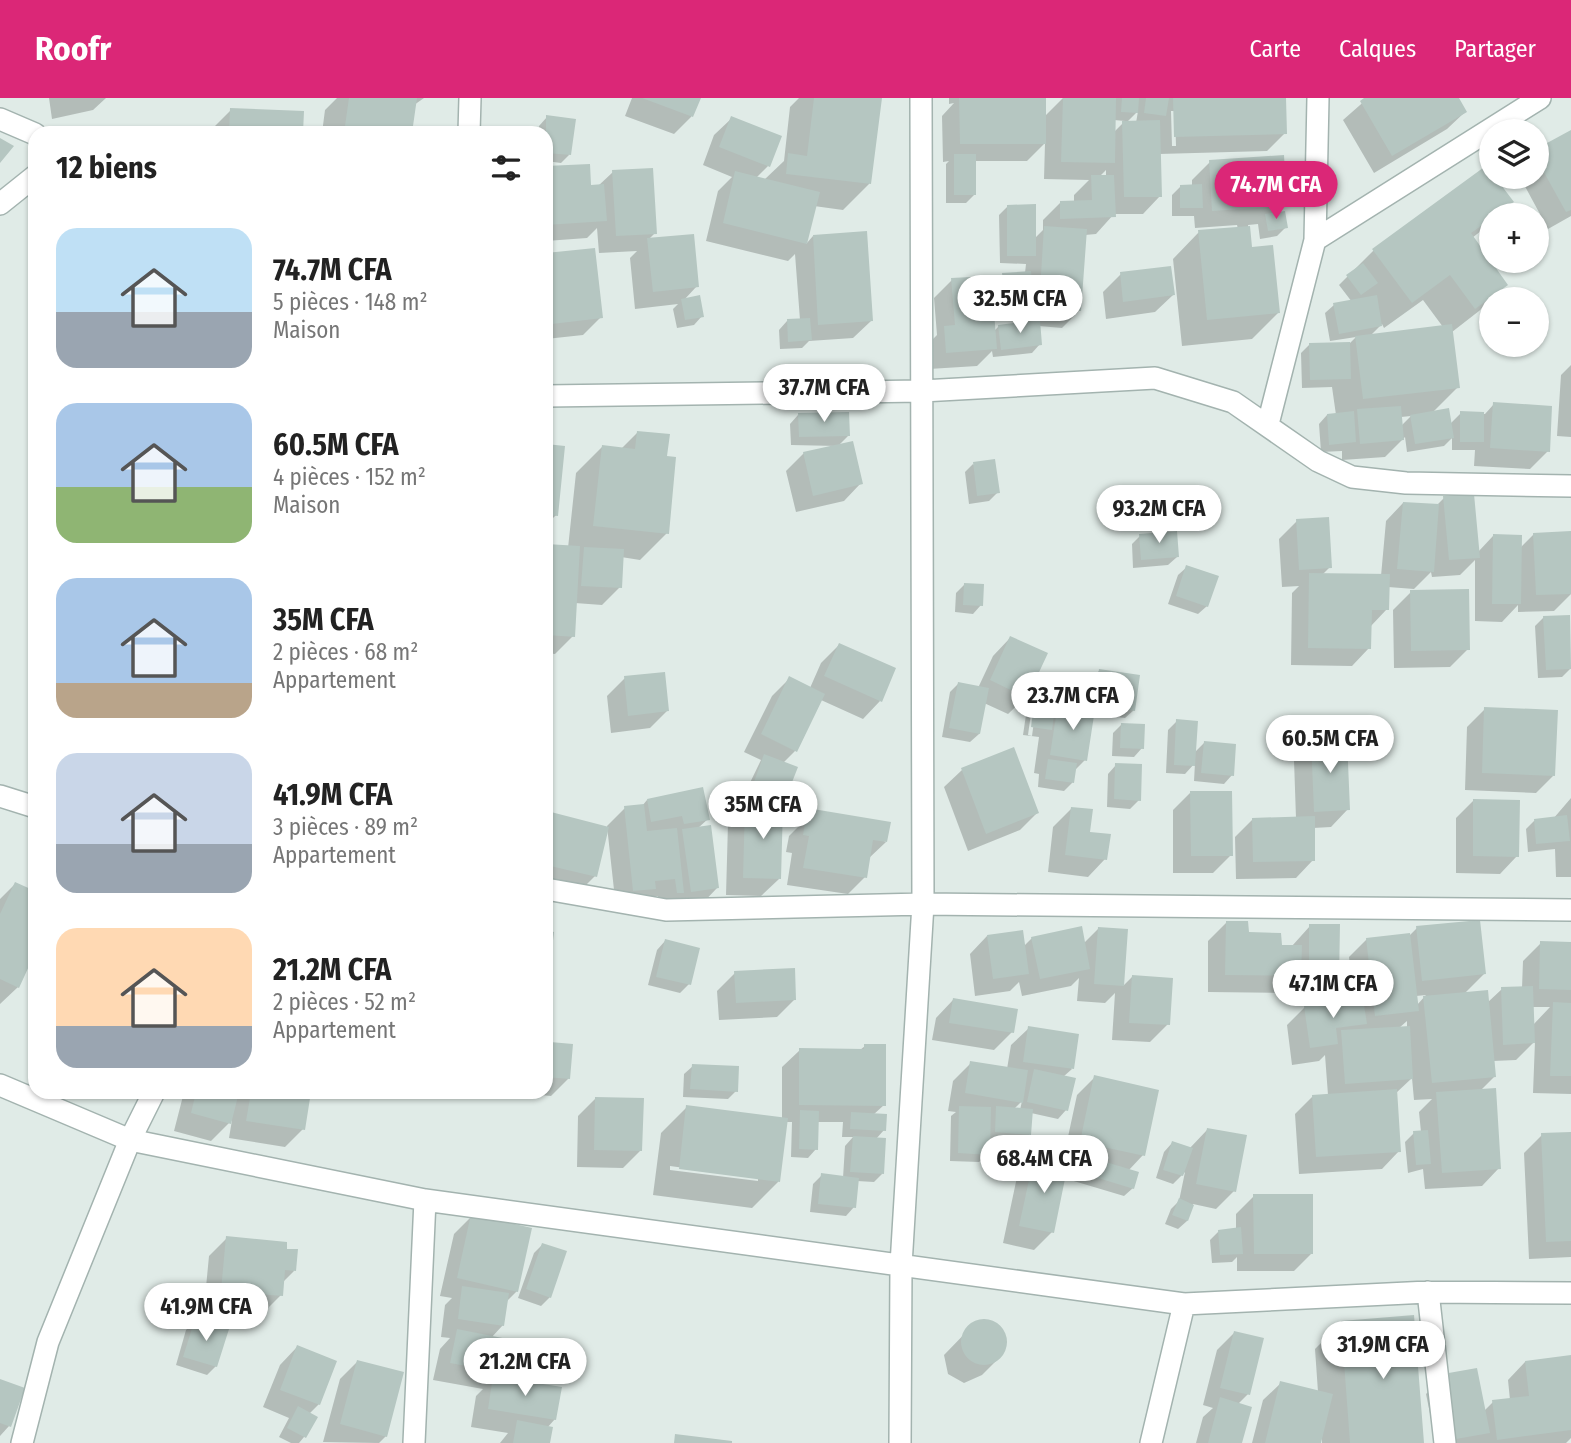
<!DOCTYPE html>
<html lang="fr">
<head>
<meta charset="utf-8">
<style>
  body { margin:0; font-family:"Fira Sans Condensed",sans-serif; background:#f6f6f6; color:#222; height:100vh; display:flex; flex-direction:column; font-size:26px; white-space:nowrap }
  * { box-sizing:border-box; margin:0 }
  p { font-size:23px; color:#767676 }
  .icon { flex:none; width:38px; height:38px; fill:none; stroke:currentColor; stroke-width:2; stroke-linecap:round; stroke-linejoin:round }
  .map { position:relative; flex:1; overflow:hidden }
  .sheet { position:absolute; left:28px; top:28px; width:525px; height:973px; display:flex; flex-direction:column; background:#fff; border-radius:21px; box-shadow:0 2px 5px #0004 }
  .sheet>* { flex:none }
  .fabs { position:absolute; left:1479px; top:21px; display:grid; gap:14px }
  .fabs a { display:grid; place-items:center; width:70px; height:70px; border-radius:50%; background:#fff; box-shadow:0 2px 5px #0004; font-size:35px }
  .price { position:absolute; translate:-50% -60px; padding:0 16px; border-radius:24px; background:#fff; color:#222; font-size:23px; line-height:46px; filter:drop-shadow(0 2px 4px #0008) }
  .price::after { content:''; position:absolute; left:50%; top:42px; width:21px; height:16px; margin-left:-10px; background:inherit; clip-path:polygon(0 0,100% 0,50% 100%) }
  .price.selected { background:#db2777; color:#fff }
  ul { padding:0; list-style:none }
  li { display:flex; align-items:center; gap:21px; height:175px; padding:0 28px }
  li span { display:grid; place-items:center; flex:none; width:196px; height:140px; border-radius:21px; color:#555 }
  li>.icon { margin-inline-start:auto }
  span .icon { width:84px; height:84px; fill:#fffc; stroke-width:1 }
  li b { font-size:30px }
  h2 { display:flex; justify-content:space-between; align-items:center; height:84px; padding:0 28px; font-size:30px }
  header { display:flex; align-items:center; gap:42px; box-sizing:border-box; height:98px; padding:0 35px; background:#db2777; color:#fff }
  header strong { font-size:33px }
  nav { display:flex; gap:38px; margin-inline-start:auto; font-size:24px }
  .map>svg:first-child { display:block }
  .shadow { fill:#0003; fill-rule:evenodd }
  .building { fill:#b5c6c1 }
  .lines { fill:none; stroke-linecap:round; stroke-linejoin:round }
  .minor-casing { stroke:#a3b3af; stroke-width:24 }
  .minor { stroke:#fff; stroke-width:21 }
</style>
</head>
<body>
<header>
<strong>Roofr</strong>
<nav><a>Carte</a><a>Calques</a><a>Partager</a></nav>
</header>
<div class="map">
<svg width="1571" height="1345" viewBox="0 0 1571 1345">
  <rect width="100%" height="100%" fill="#e0ebe7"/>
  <path class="shadow" d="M49,0H106L93,12L52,21Z
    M337,0H424L414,7L410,35H322L325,12Z
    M632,0H699L691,19L674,36L625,18Z
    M799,0H880L869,86L843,112L814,108L806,146L813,138L871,223L853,240L809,243L802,250L780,251L779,232L787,223L800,222L795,156L788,163L706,143L718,93L732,79L703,67L714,37L732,20L768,68L756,80L764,82L784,63L790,9Z
    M949,0H1044V19L1063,0H1284L1285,35L1267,53L1159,56L1160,98L1143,116H1114L1096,136L1085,137L1080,212L1062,230L1039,228L1040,246L1032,255L993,259L992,253L977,268L929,271L927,247L937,237L934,200L952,182L993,234L999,228L1022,226V219L999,222L995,186L1003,177L1025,175L1026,166L1000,165L999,117L1008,108L1034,141L1043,132V122L1060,105L1074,104V97L1089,82L1044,81L1045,45L1027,63H974L975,96L966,105H946V66L949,63L943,64L942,18L954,5L949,6ZM1138,13L1136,25H1126ZM1171,13H1175L1176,48H1172ZM1114,22L1125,23L1114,34ZM1106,72V79H1099Z
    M1368,0H1457L1465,14L1447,31L1374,75L1343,22Z
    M231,12L302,35H213V30Z
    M547,19L569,57L561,65L546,63V35H538L539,28Z
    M1571,34V118L1548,131L1520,79H1536V53Z
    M1210,64L1285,108L1277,116L1286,129L1277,138L1260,141L1258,126L1248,127L1251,151L1278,215L1252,241L1182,248L1173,161L1199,134L1238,131L1237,127L1195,130L1194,118H1172V97L1181,88H1192V82Z
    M1487,69L1512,104L1498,117H1491V125L1472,140L1506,187L1479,213L1452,234L1458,289L1432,315L1450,326L1461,315L1485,316L1494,306L1548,353L1530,371L1474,368L1475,352H1452V340L1444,348L1407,354L1405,339L1385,359L1342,362V353L1321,354L1319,326L1327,317H1336L1332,289L1302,290L1301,255L1310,246H1349L1356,239L1330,243L1325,215L1334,207L1352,204L1339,187L1374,152ZM1423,202L1443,229L1370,238L1382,226L1384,230ZM1411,318L1401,328V319Z
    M546,70L590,88H598L613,74L655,135L648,142L697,188L684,202L702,218L694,227L677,230L673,211L678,206L635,211L630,160L637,153L599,155L597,130L587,140L546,143Z
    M593,152L601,219L583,237L546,241V157Z
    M35,159V180L28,166Z
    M1121,176L1173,197L1155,214L1106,221L1103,194Z
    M1571,267V339L1557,338L1561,277Z
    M798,317L848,338L838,348L861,385L844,403L796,414L786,373L804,355L837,348L791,347L790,326Z
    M637,335L665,359L667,435L640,462L621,459L620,489L602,507L575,505L573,538L555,556L546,555V448L568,450L576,375L602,349L621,351Z
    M546,348L556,417L546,427Z
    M973,366L998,394L989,403L969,406L965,374Z
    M1444,400L1478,454L1493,438L1520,450L1534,436L1571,472V496L1554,513L1518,514V507L1502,524L1475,523V462L1460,477L1432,479L1431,474L1411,494L1468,551L1450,569L1394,570L1393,512L1414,491L1388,489L1387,511L1370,529L1369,550L1352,568L1291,567L1292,495L1299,488L1282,489L1279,441L1297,423L1330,469L1322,477L1381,478L1386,423L1403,405L1436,408Z
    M1140,438L1177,459L1168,467L1133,470L1132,446Z
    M1187,469L1207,508L1198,516L1168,506L1178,477Z
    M964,487L981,507L973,516L955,514L956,495Z
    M1544,519L1571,570L1562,579L1538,580L1535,528Z
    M1010,540L1026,599L1008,616L984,605L979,636L970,644L942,639L950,594L958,586L978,590L993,558Z
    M839,547L880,603L863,621L821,602L795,653L783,665L785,696L777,705L746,693L761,662L744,654L772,598L790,580L810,590L821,565Z
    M1099,573L1134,612L1125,620L1092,616L1085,662L1074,673L1072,685L1064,693L1038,689L1039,676L1034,675L1039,639L1023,637L1027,610L1036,601L1053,613L1059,607L1087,611L1091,582ZM1032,608H1036L1032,638L1028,637Z
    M625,580L668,612L650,630L611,635L607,598Z
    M1485,611L1553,678L1536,695L1465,692L1467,629Z
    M1177,623L1194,655L1204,645L1232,677L1224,686L1194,683L1195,665L1185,676L1166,675L1168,632Z
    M1121,627L1142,650L1134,659L1112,658L1113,635Z
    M1311,644L1348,711L1331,729L1313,730V762L1296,780L1236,781L1235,739L1253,721L1296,720L1294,662Z
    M1116,667L1139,702L1130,711L1107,709L1108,676Z
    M962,672L1037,715L1020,732L968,753L944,689Z
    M1190,695L1231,757L1213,775H1173V712Z
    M1571,700V779H1556L1555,751L1528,754L1526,731L1534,723L1553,721Z
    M647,702L708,721L698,730L717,790L700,808L660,812L658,798L645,799L616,810L607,728L625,710L642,708Z
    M1474,702L1517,758L1500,776L1456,775V720Z
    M745,708L779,781L761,798L726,797L728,725Z
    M1071,711L1105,761L1088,779L1048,774L1053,729Z
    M814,713L886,744L868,761L865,779L848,796L787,787L792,755L786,754L789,738Z
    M552,716L595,778L577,796L546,788V722Z
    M15,786L35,795V851L18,889L0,906V801Z
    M1226,825L1280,848H1292L1310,828L1338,882L1320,900H1291L1292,885L1282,895L1208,894V843Z
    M1099,830L1126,832L1123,888L1132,879L1168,926L1150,944L1112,942L1115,895L1105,905L1077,903L1079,880L1071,888L1022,898L1019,884L1010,893L975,898L970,856L987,838L1024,848L1032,840L1083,846Z
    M1417,830L1484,876L1464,896L1487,905L1502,891L1522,890L1523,863L1541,845L1571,846V996L1533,995L1535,943L1516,962L1493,963L1494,979L1480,993L1499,1070L1482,1088L1425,1091L1423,1071L1408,1075L1405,1044L1414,1035L1421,1034L1419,1014L1432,1001L1414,1002L1412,980L1395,996L1399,1053L1382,1071L1299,1076L1295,1016L1313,998L1328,997L1325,957L1319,963L1292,967L1287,927L1305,909L1354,903L1349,859L1367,841L1410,837ZM1426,897L1417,907L1416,898ZM1532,909H1550L1533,927ZM1407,923V930H1399Z
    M665,843L689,886L680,895L648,887L657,852Z
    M735,875L795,901L777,919L719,922L717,893Z
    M953,902L1012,934L994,952L932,942L936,920Z
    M546,918L548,945L569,980L551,998L509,994H546Z
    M1029,930L1072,971L1063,979L1066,1012L1058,1021L1031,1015L1030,1036L1021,1045L988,1042V1056L979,1064L950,1063L951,1018L956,1014L948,1013L953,983L971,965L1007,971L1011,947ZM1022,1003L1020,1012L1014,1011Z
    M865,948L884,1007L873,1017L884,1032L876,1041L882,1076L874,1084L857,1083L854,1109L846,1118L810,1114L813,1086L822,1077L843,1080L845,1048L853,1039H842L843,1024H817L816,1051L808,1060L791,1059L792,1024H786L778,1084L752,1110L653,1097L661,1035L687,1009L782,1021V969L800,952H860ZM670,1068L758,1080V1083L670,1072Z
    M693,968L736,993L728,1001L683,999L684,976Z
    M1095,979L1143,1057L1128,1073L1133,1090L1124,1098L1067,1081L1074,1064L1063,1062L1077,997Z
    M184,994H309L303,1031L285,1049L229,1040L232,1022L211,1043L174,1033Z
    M596,1000L641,1052L623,1070L577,1069L578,1018Z
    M1207,1032L1234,1093L1216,1111L1193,1106L1187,1123L1178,1131L1165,1126L1171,1111L1179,1103L1185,1074L1173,1086L1156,1080L1164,1054L1172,1045L1189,1051Z
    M1571,1036V1159L1529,1161L1524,1055L1542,1037Z
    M1034,1061L1052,1134L1034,1152L1003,1145L1017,1079Z
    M1254,1098L1312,1155L1294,1173H1237V1159L1232,1164L1212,1165L1210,1142L1219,1133L1236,1132V1116Z
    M472,1118L517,1193L506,1204L503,1227L491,1240L541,1281L536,1286L555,1321L547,1330L549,1345H500L508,1335L471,1329L476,1298L483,1291L433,1282L440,1251L450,1240L441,1239L445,1207L452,1200L440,1198L454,1136Z
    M227,1140L285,1152L294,1173L282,1185L281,1197L263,1215L204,1210L209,1158Z
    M542,1147L550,1199L541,1208L518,1200L534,1155Z
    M195,1223L216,1268L207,1277L176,1267L186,1232Z
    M976,1224L995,1225L1005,1240L1000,1259L982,1277L964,1285L948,1276L944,1257Z
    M1341,1225L1422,1345H1322V1337L1319,1345H1252L1263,1302L1281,1285L1318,1294L1315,1251Z
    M1235,1234L1248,1296L1238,1306L1240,1345H1196L1203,1319L1213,1310L1203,1307L1217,1252Z
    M297,1249L319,1306L309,1316L315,1320L304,1339L299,1345H291L279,1339L289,1320L263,1309L280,1267Z
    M1571,1258V1340L1566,1345H1436L1426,1296L1444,1278L1484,1313L1493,1304L1510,1302L1508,1282L1525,1264Z
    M357,1264L386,1338L379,1345L323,1344L340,1281Z
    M0,1283L9,1328L0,1338Z"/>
  <path class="building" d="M349,0H417L412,35H344Z
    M642,0H701L693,19Z
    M814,0H882L871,86L786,76L788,55L807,58Z
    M959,0H1046V46H960Z
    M1063,0H1116L1115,65L1061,64Z
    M1122,0H1139L1138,15L1121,14Z
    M1146,0H1169L1166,18L1144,15Z
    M1173,0H1286L1287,36L1174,39Z
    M1364,0H1459L1467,14L1392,58L1360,3Z
    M230,10L304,13L303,35H229Z
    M546,17L576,21L571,57L546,55Z
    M731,18L782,38L770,69L719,49Z
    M1160,22L1162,99H1124L1122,23Z
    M1571,32V112L1566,114L1536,60V51Z
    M0,40L14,48L0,65Z
    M954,56H976V97H954Z
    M1284,57L1287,108L1212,113L1209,62Z
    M590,66L591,87L604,86L607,123L546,127V68Z
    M1487,67L1491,79H1495L1514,104L1491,117V121L1471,135L1508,187L1475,211L1450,177L1412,205L1372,151Z
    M653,70L657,136L616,138L612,72Z
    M735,73L820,94L807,146L723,125Z
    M1091,77H1114L1116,119L1060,121V103L1092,102Z
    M1202,86L1203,110H1180V87Z
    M1036,106V158H1007V107Z
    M1285,113L1288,130L1268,133L1265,116Z
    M1044,128L1087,131L1081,213L1039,210Z
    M1250,128L1252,149L1273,147L1280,215L1207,222L1198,132Z
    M867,133L873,223L818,227L813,137Z
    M694,136L699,189L653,194L647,140Z
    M595,150L603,220L552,226L546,155Z
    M1363,165L1378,185L1361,197L1346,177Z
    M1171,168L1175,197L1123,204L1120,174Z
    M1031,173L1035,211L1007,214L1002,175Z
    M991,178L997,251L946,255L944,228L955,227L951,180Z
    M700,197L704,219L685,222L681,201Z
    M1377,197L1382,228L1339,236L1333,205Z
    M810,220L812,242L788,244L787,221Z
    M1040,222L1042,247L1001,252L998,227Z
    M1452,226L1460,290L1363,301L1355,238Z
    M1350,244L1351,281L1310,282L1309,245Z
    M1493,304L1552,308L1550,354L1490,350Z
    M1401,308L1404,342L1360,346L1357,311Z
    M1449,310L1454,340L1415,346L1410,317Z
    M1354,313L1356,344L1329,347L1327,316Z
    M1460,313L1484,314V344H1460Z
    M849,314L850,338L799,339L798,315Z
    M637,333L670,336L667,358L676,359L669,436L593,428L602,347L635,351Z
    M853,343L863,386L813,398L803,354Z
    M546,346L565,348L558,418L546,417Z
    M995,361L1000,395L977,398L973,364Z
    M1474,396L1480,460L1449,462L1443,398Z
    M1403,404L1439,406L1434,474L1397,471Z
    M1329,419L1332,470L1299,472L1296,421Z
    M1177,433L1179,459L1141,462L1139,436Z
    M1571,433V496L1536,497L1533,435Z
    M1493,436L1522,437L1521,506H1492Z
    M546,446L580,448L575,539L546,537Z
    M584,449L624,451L622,490L581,488Z
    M1186,467L1219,478L1208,509L1176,498Z
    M1309,475L1390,476L1389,512H1372L1371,551L1308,550Z
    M964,485L984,486L983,508L963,507Z
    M1469,491L1470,552L1411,553L1410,492Z
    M1570,517L1571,571L1546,572L1543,518Z
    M1010,538L1048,555L1027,600L990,582Z
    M839,545L896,570L882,604L824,578Z
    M1099,571L1140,577L1135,613L1094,607Z
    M665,574L669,613L628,618L624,578Z
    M789,578L825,596L797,654L761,636Z
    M958,584L989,590L980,636L949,630Z
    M1035,599L1056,602L1052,632L1031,629Z
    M1058,605L1095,611L1087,663L1050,657Z
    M1484,609L1558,612L1555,678L1482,675Z
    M1176,621L1198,623L1195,668L1174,667Z
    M1121,625L1145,626L1144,651L1120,650Z
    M1347,641L1350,712L1314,714L1311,642Z
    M1204,643L1236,646L1234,678L1201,675Z
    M1014,649L1039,715L986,736L961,670Z
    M764,656L798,669L787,697L754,684Z
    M1048,661L1077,665L1074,685L1045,681Z
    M1115,665L1142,666L1141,703L1114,701Z
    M703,689L710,722L684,726L682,718L651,724L647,701Z
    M1190,693H1232L1233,758H1191Z
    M1473,701L1520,702L1519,759L1473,758Z
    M644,706L647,733L677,730L684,795H677L675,781L655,783L656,791L633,793L624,708Z
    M745,706L783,707L781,781L743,780Z
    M1071,709L1093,711L1090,734L1111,736L1107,762L1065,757Z
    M813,711L891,724L887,744L873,742L867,780L803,770L809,738L803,737L806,719H812Z
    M551,714L609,729L597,779L546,767V736Z
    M1567,717L1570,743L1536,746L1534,721Z
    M1315,718V763L1253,764L1252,720Z
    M711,727L719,790L691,794L682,731Z
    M15,784L35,793V855L19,890L0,881V816Z
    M1480,822L1486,876L1422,883L1416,828Z
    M1226,823H1248L1249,834L1281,835L1282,847H1302L1301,878L1225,877Z
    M1309,826H1340L1339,883H1309Z
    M1082,828L1090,871L1040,881L1031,839Z
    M1098,829L1128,831L1124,888L1094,886Z
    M546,832L554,834L548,885H546Z
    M1023,832L1029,876L993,881L987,837Z
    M1410,835L1419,913L1375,918L1366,840Z
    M665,841L700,850L691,887L656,879Z
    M1540,843L1571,844V892L1539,891Z
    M795,870L796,902L736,905L734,873Z
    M1132,877L1173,880L1170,927L1129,925Z
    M1533,888L1535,945L1503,947L1501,889Z
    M1488,892L1496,979L1432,985L1423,898Z
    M953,900L1018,911L1014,935L949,925Z
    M1363,900L1367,926L1336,930L1338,946L1310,950L1304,908Z
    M1553,904L1571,905V978H1550Z
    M546,916L552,917L550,944L573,946L570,981L546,979Z
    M1028,928L1079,936L1074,971L1023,964Z
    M1410,928L1413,981L1345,986L1341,932Z
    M864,946H886V1008L799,1007V950L864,951Z
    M970,963L1028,972L1023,1005L965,995Z
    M692,966L739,968L738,994L690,991Z
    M1034,971L1076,980L1068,1013L1027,1004Z
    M1094,977L1159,992L1145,1058L1080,1044Z
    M1496,990L1501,1071L1442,1075L1436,994Z
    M1397,991L1401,1054L1316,1059L1312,997Z
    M196,994H239L231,1026L191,1015Z
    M251,994H311L305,1032L246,1023Z
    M595,999L644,1000L642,1053L594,1052Z
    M686,1007L788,1020L780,1084L679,1071Z
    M959,1008L991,1009L990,1057L958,1055Z
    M996,1008L1033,1011L1031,1037L995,1034Z
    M800,1012L819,1013L818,1052L799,1051Z
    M851,1014L887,1016L886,1033L850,1031Z
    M1207,1030L1247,1037L1236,1094L1196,1086Z
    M1428,1032L1431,1066L1416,1067L1413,1033Z
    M1571,1034V1143L1546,1144L1541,1035Z
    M853,1038L886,1040L884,1076L850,1074Z
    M1172,1043L1193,1050L1183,1078L1163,1072Z
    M1079,1056L1139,1074L1134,1091L1075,1073Z
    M1034,1059L1068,1066L1054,1135L1019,1128Z
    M821,1075L859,1080L856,1110L818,1106Z
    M1253,1096H1313V1156H1254Z
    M1179,1100L1194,1107L1188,1123L1172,1117Z
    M471,1116L532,1130L518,1194L457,1180Z
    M1241,1129L1243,1156L1220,1157L1218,1132Z
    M226,1138L287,1144V1151H298L296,1173L285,1172L283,1198L221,1193Z
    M542,1145L567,1153L551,1200L526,1191Z
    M462,1188L509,1195L504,1228L458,1221Z
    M1414,1217L1424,1345H1350L1341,1223Z
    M961 1244a23 23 0 1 1 46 0a23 23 0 1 1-46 0Z
    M195,1221L229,1231L217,1269L183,1259Z
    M457,1231L548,1249L542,1282L450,1265Z
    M1234,1233L1264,1240L1250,1297L1220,1290Z
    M297,1247L337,1263L320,1307L280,1292Z
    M1571,1257V1332L1497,1342L1492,1302L1529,1298L1525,1263Z
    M357,1262L404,1274L387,1339L340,1326Z
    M1477,1270L1490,1335L1456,1341L1443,1276Z
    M493,1278L562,1289L556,1322L488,1311Z
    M0,1281L25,1290L11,1329L0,1325Z
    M1280,1283L1333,1296L1321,1345H1265Z
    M1220,1299L1252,1309L1242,1345H1208Z
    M298,1308L318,1319L306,1340L287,1330Z
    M517,1322L553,1329L550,1345H513Z
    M675,1336L732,1343V1345H674Z"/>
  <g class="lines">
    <g class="minor-casing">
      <path id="minor" d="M0,21L35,36
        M469,35L470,0
        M0,106L35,78
        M1315,142L1540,0
        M546,298L922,293L1155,280L1233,304L1318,363L1352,379L1406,385L1571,388
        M1268,326L1315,142L1318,0
        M0,698L35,709
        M546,791L666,812L923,806L1571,812
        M0,987L130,1042L154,994
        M1428,1194L1445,1345
        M22,1345L48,1244L130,1042L425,1102L1184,1206L1428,1194L1571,1195
        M414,1345L425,1102
        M900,1345L901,1167L923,806L921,0
        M1151,1345L1184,1206"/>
    </g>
    <use href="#minor" class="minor"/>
  </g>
</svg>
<div class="fabs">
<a><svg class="icon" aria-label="layers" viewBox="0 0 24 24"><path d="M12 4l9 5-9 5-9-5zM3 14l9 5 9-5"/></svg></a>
<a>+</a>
<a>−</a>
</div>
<b class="price selected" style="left:1276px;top:123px">74.7M CFA</b>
<b class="price" style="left:1020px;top:237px">32.5M CFA</b>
<b class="price" style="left:824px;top:326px">37.7M CFA</b>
<b class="price" style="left:1159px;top:447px">93.2M CFA</b>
<b class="price" style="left:1073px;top:634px">23.7M CFA</b>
<b class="price" style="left:1330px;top:677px">60.5M CFA</b>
<b class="price" style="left:763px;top:743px">35M CFA</b>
<b class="price" style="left:1333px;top:922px">47.1M CFA</b>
<b class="price" style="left:1044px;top:1097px">68.4M CFA</b>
<b class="price" style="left:206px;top:1245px">41.9M CFA</b>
<b class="price" style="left:1383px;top:1283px">31.9M CFA</b>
<b class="price" style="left:525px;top:1300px">21.2M CFA</b>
<section class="sheet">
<h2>12 biens<svg class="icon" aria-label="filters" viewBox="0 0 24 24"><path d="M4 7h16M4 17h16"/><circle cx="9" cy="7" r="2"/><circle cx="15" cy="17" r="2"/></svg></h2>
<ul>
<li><span style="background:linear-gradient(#bfe0f5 60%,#9aa5b1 0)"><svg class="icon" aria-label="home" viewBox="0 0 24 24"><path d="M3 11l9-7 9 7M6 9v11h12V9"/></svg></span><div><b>74.7M CFA</b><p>5 pièces · 148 m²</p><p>Maison</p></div></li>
<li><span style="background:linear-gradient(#a9c7e8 60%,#8fb573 0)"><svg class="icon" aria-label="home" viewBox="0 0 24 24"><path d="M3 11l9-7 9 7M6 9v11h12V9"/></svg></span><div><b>60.5M CFA</b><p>4 pièces · 152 m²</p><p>Maison</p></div></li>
<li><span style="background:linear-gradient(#a9c7e8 75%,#b9a48a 0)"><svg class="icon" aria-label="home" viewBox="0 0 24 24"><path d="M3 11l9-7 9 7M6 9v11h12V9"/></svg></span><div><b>35M CFA</b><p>2 pièces · 68 m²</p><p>Appartement</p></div></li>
<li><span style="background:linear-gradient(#c9d6e8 65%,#9aa5b1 0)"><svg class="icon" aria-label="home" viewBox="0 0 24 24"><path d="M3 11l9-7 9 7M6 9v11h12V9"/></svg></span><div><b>41.9M CFA</b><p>3 pièces · 89 m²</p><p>Appartement</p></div></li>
<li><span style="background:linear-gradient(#ffd9b3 70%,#9aa5b1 0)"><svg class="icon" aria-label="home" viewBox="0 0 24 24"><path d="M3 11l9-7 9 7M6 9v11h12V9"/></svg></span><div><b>21.2M CFA</b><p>2 pièces · 52 m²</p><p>Appartement</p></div></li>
</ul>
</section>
</div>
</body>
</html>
